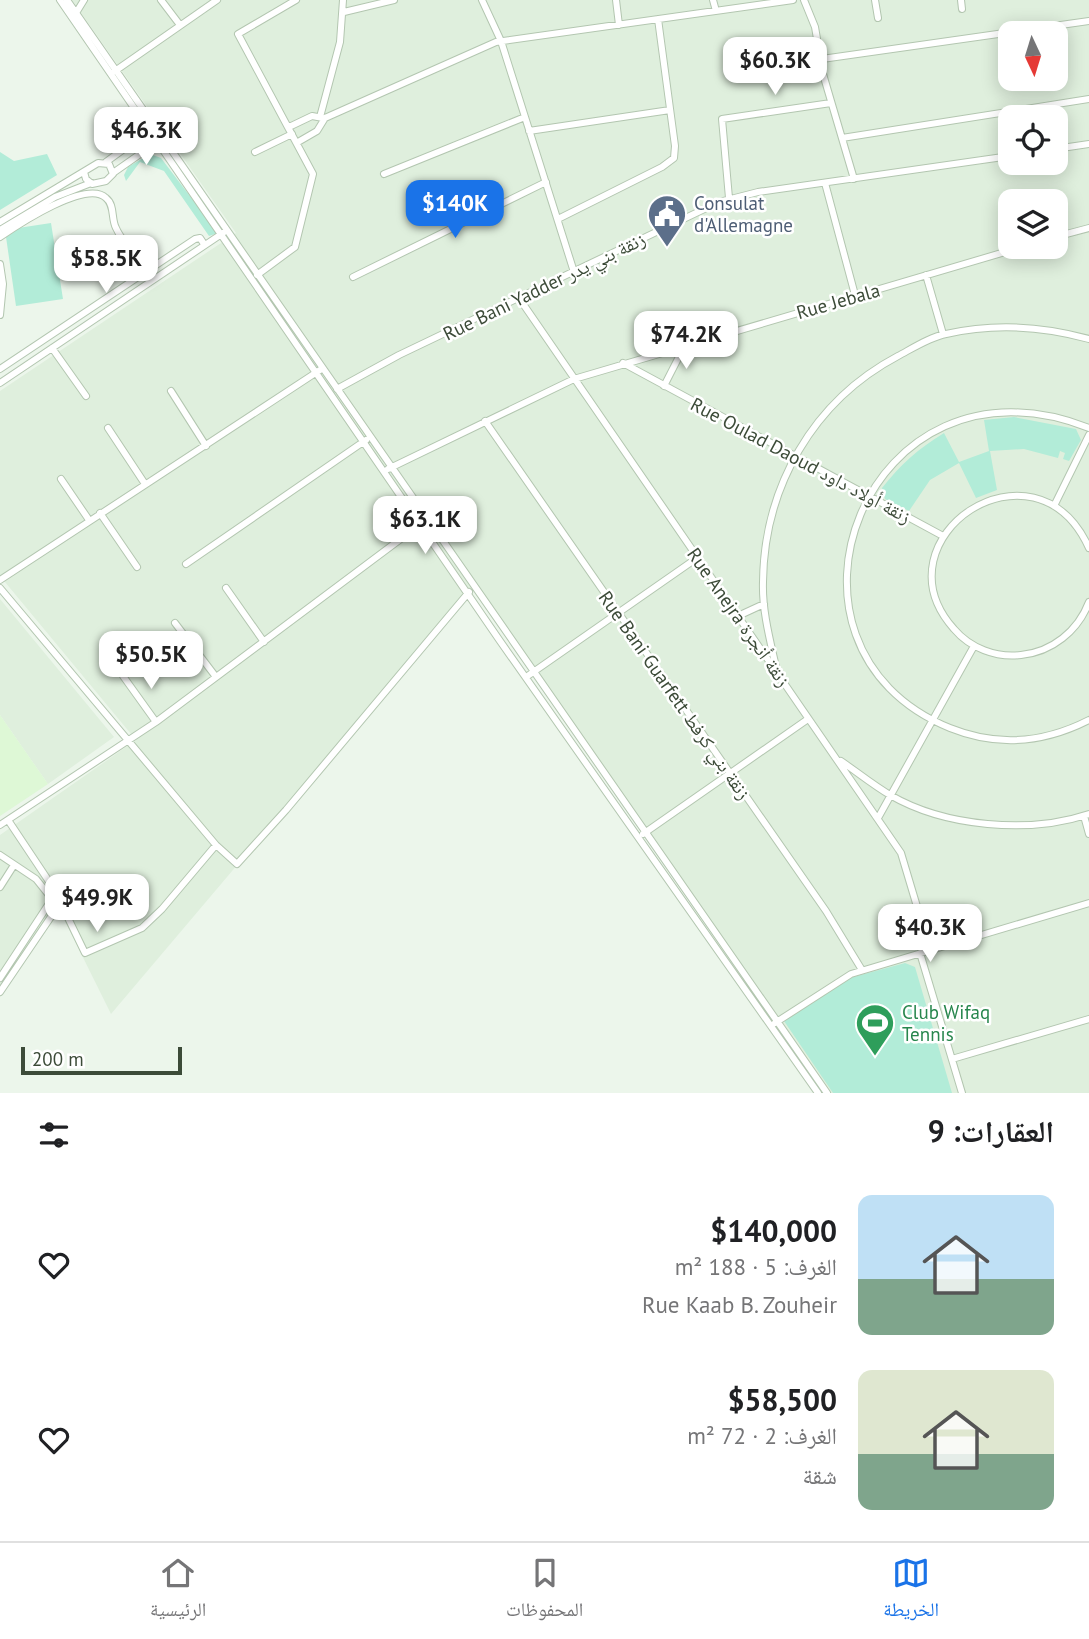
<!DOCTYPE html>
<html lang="ar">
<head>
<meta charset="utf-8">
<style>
  body { margin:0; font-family:"PT Sans","Noto Naskh Arabic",sans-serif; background:#f2f2f2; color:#202124; direction:rtl; height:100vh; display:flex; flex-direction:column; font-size:26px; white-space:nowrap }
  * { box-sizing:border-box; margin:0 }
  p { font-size:23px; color:#757577 }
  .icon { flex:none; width:38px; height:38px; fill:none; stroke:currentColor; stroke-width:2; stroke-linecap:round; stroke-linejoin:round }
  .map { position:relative; height:1093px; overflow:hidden; direction:ltr }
  .details { display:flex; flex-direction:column; background:#fff; flex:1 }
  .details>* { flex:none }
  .needle { width:46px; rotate:176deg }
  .controls { position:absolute; left:998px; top:21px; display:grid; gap:14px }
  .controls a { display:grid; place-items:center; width:70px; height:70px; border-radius:14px; background:#fff; box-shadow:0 4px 18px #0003; font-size:35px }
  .scale { position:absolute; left:21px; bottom:18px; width:161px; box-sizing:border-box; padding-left:7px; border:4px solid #3c4b38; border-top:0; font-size:19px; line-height:24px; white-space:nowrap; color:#3c4b38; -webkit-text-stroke:5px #fff; paint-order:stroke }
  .price { position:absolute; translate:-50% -60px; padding:0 16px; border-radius:14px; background:#fff; color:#222; font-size:23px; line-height:46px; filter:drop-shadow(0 2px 4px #0008) }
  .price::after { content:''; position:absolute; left:50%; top:42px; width:21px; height:16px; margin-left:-10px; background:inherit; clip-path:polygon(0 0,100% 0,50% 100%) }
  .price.on { background:#1a73e8; color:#fff }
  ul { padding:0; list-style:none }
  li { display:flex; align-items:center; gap:21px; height:175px; padding:0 35px }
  li span { display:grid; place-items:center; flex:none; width:196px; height:140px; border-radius:14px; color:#555 }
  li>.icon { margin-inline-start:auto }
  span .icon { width:84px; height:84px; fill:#fffc; stroke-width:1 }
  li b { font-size:30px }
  h2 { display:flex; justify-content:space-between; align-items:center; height:84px; padding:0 35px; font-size:30px }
  .tab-bar { display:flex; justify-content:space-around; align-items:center; height:98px; border-top:2px solid #e0e0e0; background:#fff; font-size:19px; color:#757577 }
  .tab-bar a { display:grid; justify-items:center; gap:4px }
  .tab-bar .on { color:#1a73e8 }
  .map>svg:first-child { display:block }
  .residential { fill:#dfefdd; fill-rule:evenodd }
  .commercial { fill:#def8d6 }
  .green { fill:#b2ecd8 }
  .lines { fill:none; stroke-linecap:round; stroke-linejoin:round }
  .minor-casing { stroke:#b3c6b0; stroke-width:8 }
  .minor { stroke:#fff; stroke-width:6 }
  .labels { text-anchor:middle; stroke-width:5; stroke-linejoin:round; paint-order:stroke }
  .service-label { font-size:19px; fill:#4e5e75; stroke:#fff; text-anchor:start }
  .street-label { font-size:19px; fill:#3c4b38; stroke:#fff }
  .leisure-label { font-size:19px; fill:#27864d; stroke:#fff; text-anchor:start }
</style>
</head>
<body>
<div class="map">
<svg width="1089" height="1093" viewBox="0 0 1089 1093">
  <rect width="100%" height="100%" fill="#ecf6eb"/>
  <path class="residential" d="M72,0H1089V1093H827L476,583L111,1014L58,907L0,997V835L136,740L0,576V391L236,233ZM1010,33H1055V79H1010ZM1010,117H1055V163H1010ZM1010,201H1055V247H1010Z
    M0,599L114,737L48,784L0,715Z"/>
  <path class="commercial" d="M0,715L48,784L0,816Z"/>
  <path class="green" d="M0,152L14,161L47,154L57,175L0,210Z
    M150,154L161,158L218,233L209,236L164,171L140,162L126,181L124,175L128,167Z
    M51,223L63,299L16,306L5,230Z
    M1014,417L1076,429L1081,440L1069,461L1063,459L1065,453L1060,451L1058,458L1024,449L990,451L997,490L976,498L959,463L930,480L909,511L885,499L882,488C901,464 918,449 944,433L959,462L989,451L984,420Z
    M905,963L915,967L952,1093H833L784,1021L846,979Z"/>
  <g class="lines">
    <g class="minor-casing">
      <path id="minor" d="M60,0L500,641L818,1093
        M67,0L827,1093
        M161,0L180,25
        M482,0L501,41L574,272
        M616,0L619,25
        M713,0L716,11
        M804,0L815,27L823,74L854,179
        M875,0L878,18
        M961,0L962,9
        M344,12L394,0
        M76,13L84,0
        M822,59L1089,21
        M115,71L217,0
        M320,117L340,42L343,0
        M325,118L496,42L793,0
        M289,127L312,116L323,118
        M529,131L670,110
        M842,138L1089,99
        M298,142L317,131L325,118
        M1055,149L1089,144
        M255,152L292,134
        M106,162L154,127
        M113,173L160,140
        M384,174L525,117
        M825,183L855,295
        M729,198L722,119L831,103
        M558,219L662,167L674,158L675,146L658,19
        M0,222L98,163L109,164L113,174L106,181L92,184L86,179L84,172
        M0,230L55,197L91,183
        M0,237C19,224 87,179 106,198C115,205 111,219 116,228C123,244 138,257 149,271
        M1055,237L1089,228
        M0,264L3,284L0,315
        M257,275L295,247L313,174L238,34L296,0
        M926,275L943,334
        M353,277L546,182
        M519,298L901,853L930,950
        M52,348L86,396
        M623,363L943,536
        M0,369L195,239L200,238L204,244
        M0,383L223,233
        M664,386L685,345
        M337,389L399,355L719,202L758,192L1010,156
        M171,391L206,446
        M485,421L826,911L862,970
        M108,428L145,484
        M1089,428C865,340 750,647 950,728C997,747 1044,743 1089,720
        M388,469L574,379L1022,247
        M61,479L89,520
        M1054,506L1089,435
        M100,513L137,567
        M1089,548C1035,429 873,538 954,629C970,648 996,658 1021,655C1052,652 1078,631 1089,602
        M186,564L366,440
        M0,580L320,370
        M0,588L216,845L237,864L286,810L469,592
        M226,588L264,642
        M738,616L764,604
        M175,623L216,677
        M776,667C770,640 762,610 763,582C764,487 813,401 898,356C913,348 930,337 946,334C994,323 1042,326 1089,339
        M529,675L697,558
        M123,676L156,722
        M841,761C857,772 873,785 890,795C945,827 1029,834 1089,814
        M1084,816L1089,834
        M878,818L974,646
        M8,820L54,889L85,953L142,928L162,909L216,845
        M0,825L156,722L422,523
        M643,834L808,719
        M0,855L36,879L52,899L0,978
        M0,887L14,865
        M920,953L962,1093
        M0,992L61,902
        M775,1023L851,974L1089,903
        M952,1059L1089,1019"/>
    </g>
    <use href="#minor" class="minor"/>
  </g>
  <defs>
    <g id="civic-pin" transform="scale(2.0125)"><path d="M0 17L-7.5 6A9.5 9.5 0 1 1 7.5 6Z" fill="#5c6f8a" stroke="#fff"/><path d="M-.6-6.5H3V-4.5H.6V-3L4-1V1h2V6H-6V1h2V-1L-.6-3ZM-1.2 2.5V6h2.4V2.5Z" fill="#fff"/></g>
    <g id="stadium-pin" transform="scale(2.0125)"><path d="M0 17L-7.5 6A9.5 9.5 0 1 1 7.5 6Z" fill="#2e9e5b" stroke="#fff"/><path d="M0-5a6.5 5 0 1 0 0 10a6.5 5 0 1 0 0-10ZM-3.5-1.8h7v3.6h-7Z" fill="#fff"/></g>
  </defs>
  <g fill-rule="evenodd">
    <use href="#civic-pin" x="667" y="214"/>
    <use href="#stadium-pin" x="875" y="1023"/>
  </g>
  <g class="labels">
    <g class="service-label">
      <text x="694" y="210">Consulat<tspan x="694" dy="22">d'Allemagne</tspan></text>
    </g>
    <g class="street-label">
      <text transform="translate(544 286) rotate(-26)" y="7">Rue Bani Yadder زنقة بني يدر</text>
      <text transform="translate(838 301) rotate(-16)" y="7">Rue Jebala</text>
      <text transform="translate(801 460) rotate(28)" y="7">Rue Oulad Daoud زنقة أولاد داود</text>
      <text transform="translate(739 617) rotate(55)" y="7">Rue Anejra زنقة أنجرة</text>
      <text transform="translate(675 695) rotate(55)" y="7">Rue Bani Guarfett زنقة بني كرفط</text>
    </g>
    <g class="leisure-label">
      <text x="902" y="1019">Club Wifaq<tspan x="902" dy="22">Tennis</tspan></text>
    </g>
  </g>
</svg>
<div class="controls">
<a><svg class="needle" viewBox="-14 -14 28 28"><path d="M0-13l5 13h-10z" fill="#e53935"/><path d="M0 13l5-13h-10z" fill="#757577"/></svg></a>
<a><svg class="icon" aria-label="locate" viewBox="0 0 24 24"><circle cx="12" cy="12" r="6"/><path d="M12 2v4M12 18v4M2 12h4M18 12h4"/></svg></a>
<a><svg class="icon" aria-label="layers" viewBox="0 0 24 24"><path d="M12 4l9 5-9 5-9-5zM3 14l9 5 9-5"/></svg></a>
</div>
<div class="scale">200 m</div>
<b class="price" style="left:775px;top:97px">$60.3K</b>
<b class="price" style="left:146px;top:167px">$46.3K</b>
<b class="price on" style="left:455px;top:240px">$140K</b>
<b class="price" style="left:106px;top:295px">$58.5K</b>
<b class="price" style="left:686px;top:371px">$74.2K</b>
<b class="price" style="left:425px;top:556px">$63.1K</b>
<b class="price" style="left:151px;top:691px">$50.5K</b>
<b class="price" style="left:97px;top:934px">$49.9K</b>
<b class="price" style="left:930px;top:964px">$40.3K</b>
</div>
<section class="details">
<h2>العقارات: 9<svg class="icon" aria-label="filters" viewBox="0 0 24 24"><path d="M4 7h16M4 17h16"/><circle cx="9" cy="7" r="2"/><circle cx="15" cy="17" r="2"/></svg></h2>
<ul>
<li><span style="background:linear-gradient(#bfe0f5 60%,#7fa58c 0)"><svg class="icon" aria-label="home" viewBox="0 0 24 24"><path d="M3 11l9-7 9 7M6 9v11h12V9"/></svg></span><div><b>$140,000</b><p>الغرف: 5 · 188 m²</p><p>Rue Kaab B. Zouheir</p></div><svg class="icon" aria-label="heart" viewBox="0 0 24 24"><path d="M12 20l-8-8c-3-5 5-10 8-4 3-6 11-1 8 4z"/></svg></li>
<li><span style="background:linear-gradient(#dfe7d0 60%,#7fa58c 0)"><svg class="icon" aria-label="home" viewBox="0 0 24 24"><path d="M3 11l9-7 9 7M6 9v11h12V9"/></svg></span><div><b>$58,500</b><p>الغرف: 2 · 72 m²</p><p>شقة</p></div><svg class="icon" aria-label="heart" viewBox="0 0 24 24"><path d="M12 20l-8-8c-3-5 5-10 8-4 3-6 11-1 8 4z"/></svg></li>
</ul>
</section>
<nav class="tab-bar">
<a class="on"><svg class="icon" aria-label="map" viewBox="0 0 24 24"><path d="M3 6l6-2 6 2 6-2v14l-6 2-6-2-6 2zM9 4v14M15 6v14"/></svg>الخريطة</a>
<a><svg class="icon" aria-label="saved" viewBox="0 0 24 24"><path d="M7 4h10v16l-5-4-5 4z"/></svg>المحفوظات</a>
<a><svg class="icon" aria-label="home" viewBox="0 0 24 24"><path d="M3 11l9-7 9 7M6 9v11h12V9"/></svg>الرئيسية</a>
</nav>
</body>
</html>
